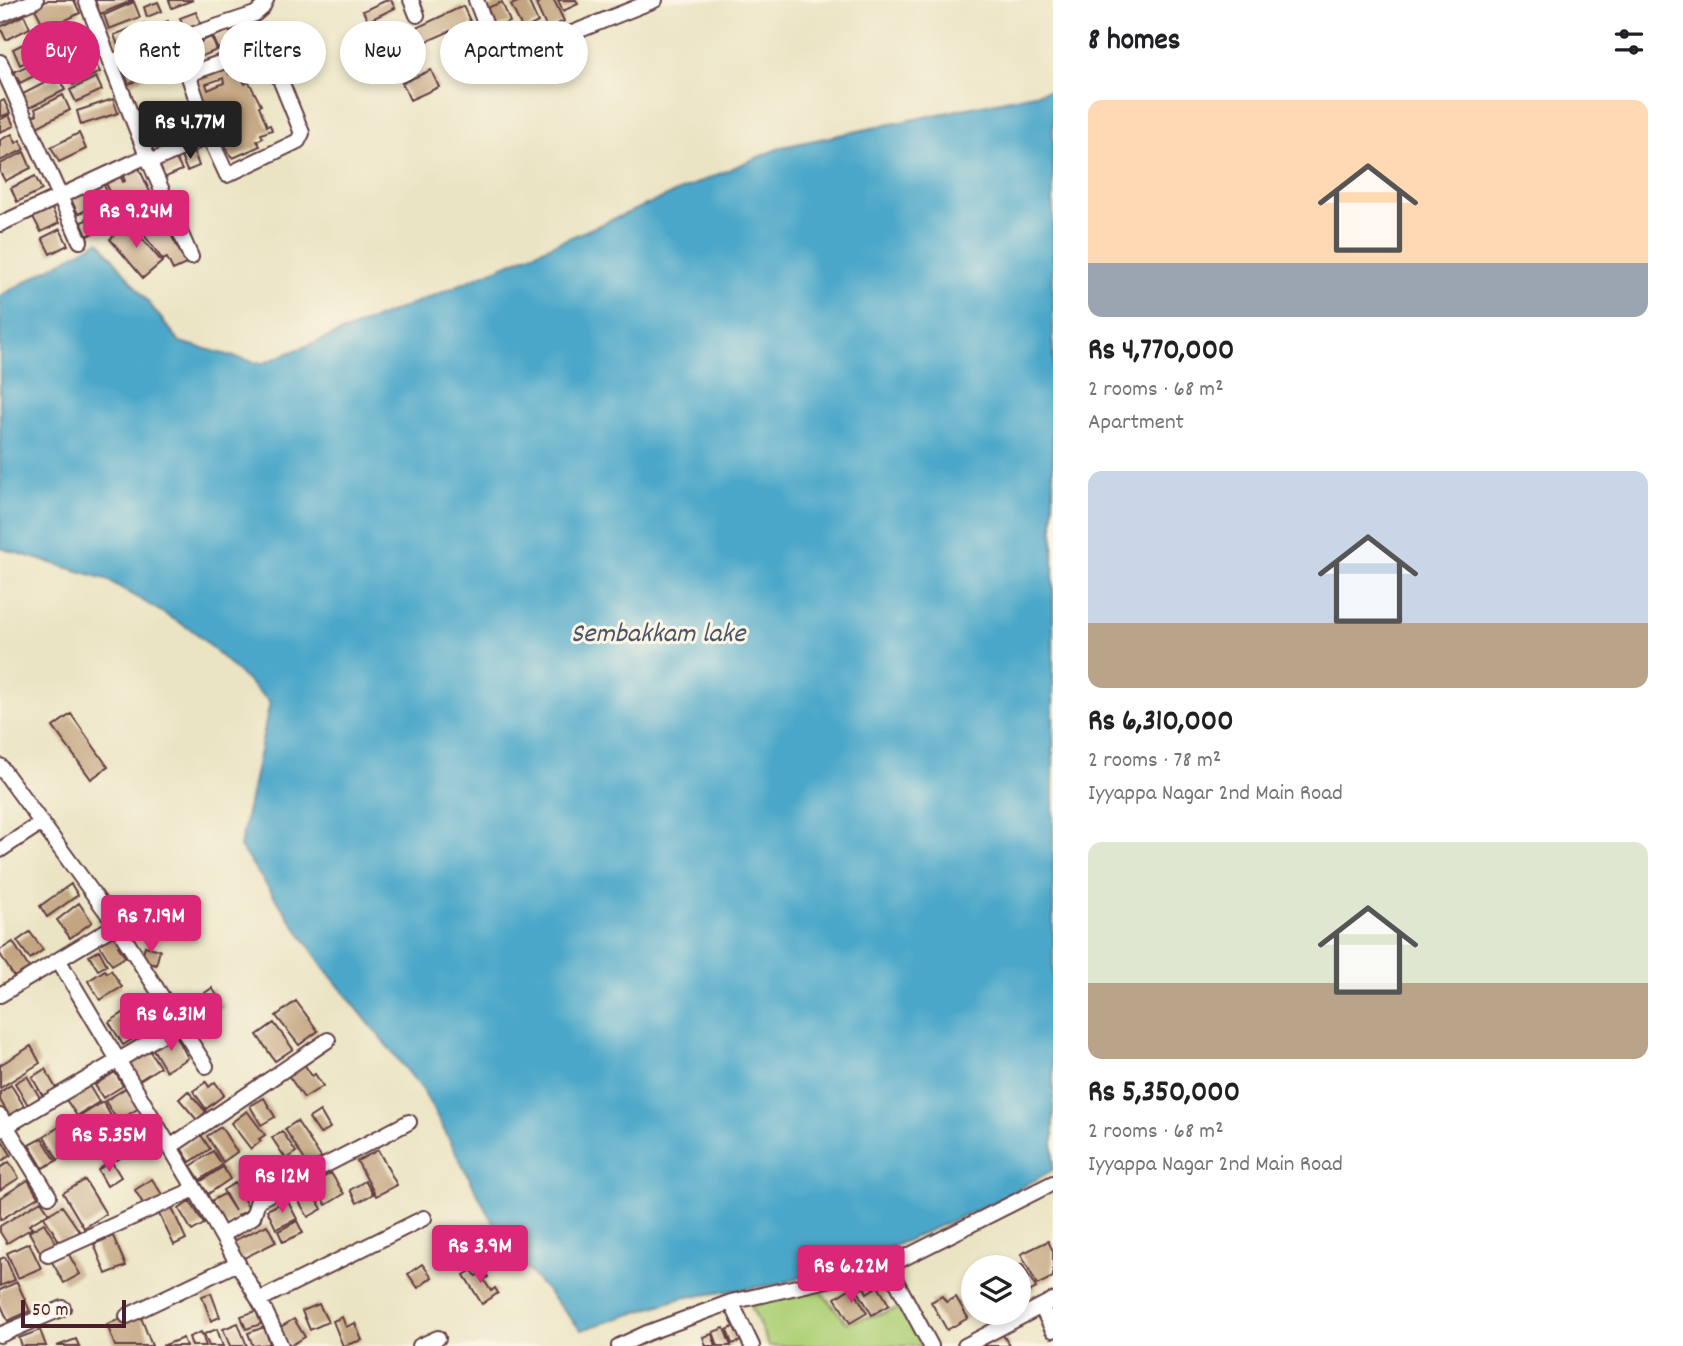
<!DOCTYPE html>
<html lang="en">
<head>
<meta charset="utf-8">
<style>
  body { margin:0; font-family:Dekko,sans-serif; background:#f2f2f2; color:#202124; height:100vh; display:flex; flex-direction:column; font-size:26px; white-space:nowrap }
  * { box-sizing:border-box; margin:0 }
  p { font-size:23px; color:#757577 }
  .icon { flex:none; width:38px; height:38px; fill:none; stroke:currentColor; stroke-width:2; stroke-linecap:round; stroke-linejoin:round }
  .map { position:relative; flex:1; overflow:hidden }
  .details { display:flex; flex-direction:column; background:#fff; width:630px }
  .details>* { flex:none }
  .banner { position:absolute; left:21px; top:21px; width:665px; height:63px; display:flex; gap:14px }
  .tools { position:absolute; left:961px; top:1255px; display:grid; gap:14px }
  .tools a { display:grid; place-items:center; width:70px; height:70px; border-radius:50%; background:#fff; box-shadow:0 4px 10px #0003; font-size:35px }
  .scale { position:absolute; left:21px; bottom:18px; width:105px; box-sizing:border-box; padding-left:7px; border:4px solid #4a1f2b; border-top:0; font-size:19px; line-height:24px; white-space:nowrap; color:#4a1f2b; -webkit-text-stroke:5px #fcf5e5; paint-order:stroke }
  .price { position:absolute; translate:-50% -60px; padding:0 16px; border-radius:7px; background:#db2777; color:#fff; font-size:23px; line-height:46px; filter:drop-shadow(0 2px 4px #0008) }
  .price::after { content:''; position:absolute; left:50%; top:42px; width:21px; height:16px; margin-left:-10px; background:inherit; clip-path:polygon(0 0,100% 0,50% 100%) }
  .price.active { background:#222; color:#fff }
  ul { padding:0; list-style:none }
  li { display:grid; align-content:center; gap:14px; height:371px; padding:0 35px }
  li span { display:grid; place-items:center; height:217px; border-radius:14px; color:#555 }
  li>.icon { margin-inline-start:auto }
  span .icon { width:126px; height:126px; fill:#fffc; stroke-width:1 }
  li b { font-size:30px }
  h2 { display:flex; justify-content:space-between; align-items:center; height:84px; padding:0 35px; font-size:30px }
  .tag { padding:0 24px; border-radius:32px; background:#fff; box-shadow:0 4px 10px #0003; font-size:24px; line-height:63px }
  .tag.active { background:#db2777; color:#fff }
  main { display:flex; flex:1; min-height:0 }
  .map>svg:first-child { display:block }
  .green { fill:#b0d179; stroke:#7d7852; stroke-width:2 }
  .water { fill:#4ba7c9; stroke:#4a637a; stroke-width:2 }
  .building { fill:#c2a480; fill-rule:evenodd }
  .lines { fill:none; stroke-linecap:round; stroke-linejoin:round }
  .minor-casing { stroke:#623d42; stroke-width:18 }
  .minor { stroke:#fff; stroke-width:14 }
  .labels { text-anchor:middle; stroke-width:6; stroke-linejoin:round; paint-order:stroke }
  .water-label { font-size:28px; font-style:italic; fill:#4a556a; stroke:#fcf5e5 }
</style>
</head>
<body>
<main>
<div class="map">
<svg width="1053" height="1346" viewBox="0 0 1053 1346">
  <rect width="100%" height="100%" fill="#fcf5e5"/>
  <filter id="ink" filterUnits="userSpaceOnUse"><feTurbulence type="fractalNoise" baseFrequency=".0143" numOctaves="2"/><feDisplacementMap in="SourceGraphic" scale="14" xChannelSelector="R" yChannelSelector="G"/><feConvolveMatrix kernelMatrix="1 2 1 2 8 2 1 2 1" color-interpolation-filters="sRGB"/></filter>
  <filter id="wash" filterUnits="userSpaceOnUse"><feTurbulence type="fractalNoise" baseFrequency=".00686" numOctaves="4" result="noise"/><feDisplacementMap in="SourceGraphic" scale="28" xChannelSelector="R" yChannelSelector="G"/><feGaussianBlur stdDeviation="1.57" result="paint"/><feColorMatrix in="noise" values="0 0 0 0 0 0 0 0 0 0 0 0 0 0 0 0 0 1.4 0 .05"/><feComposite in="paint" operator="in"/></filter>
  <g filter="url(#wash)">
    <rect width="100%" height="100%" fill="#ebe4c4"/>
    <path class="green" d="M817,1287L847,1323L909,1306L931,1346H769L751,1306Z"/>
    <path class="water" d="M1053,90V1170L999,1200L871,1256L779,1284L682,1298L581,1330L502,1240L423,1090L325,969L240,847L270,702L195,632L106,579L0,548V296L99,241L180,342L261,364L440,293L782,147Z"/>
    <g id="blocks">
      <path class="building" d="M48,0H74L80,13L46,30L35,9Z
        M95,0H134L100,14Z
        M169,0H193L172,8Z
        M387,0H391L395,8L368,21L363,11Z
        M522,0H528L538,22L523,30L511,5Z
        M544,0H554L564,21L547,29L536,4Z
        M558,0H576L578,4L563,11Z
        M134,2L140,17L109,29L104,15Z
        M158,2L162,11L147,17L144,7Z
        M502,2L510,22L494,28L487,8Z
        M463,6L472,25L466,28L479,56L465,63L450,31L419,45L412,30Z
        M196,12L201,24L185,30L180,18Z
        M24,15L30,28L6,40L0,27Z
        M168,21L174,34L158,40L153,27Z
        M257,21L263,35L238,46L232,31Z
        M144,23L150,38L120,50L114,35Z
        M229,30L235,43L219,50L213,37Z
        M39,36L47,52L20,65L13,49Z
        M211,37L217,50L200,57L194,45Z
        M176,47L183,63L164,71L157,56Z
        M152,50L161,70L129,84L120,65Z
        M47,56L52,67L20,83L14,72Z
        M92,57L100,72L73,85L66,70Z
        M226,67L229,74L234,72L236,78L241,76L245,84L249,82L261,105L259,106L267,126L270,125L272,130L261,134L263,138L257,141L260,146L233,158L228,153L219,121L234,117L229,107L214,113L205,101L199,83V75ZM223,78L224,83L208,90L206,84Z
        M431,70L439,87L410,100L402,83Z
        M58,76L65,90L29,108L23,94Z
        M96,77L102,90L76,102L70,90Z
        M63,95L70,110L37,127L32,117L37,114L35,109Z
        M113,99L118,113L81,125L77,111Z
        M4,100L10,113L0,117V102Z
        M9,115L14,126L0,132V120Z
        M79,133L86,149L59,162L51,147Z
        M12,134L16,143L20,140L25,149L0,161V140Z
        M24,152L31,168L5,181L0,172V164Z
        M194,152L199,166L187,171L181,157Z
        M175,157L182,170L164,178L158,164Z
        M139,168L157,207L124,222L105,181L120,175L123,182L125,181L122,174Z
        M35,176L42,190L17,202L11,188Z
        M103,183L110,199L78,214L70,197Z
        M51,207L59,223L41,232L33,217Z
        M113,208L119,221L87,236L81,222L87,220L86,218Z
        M160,213L186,264L173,270L167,258L163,260L135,223Z
        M129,223L162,262L143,278L110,239Z
        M60,229L68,245L50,254L42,238Z
        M71,714L108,767L91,779L53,727Z
        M71,884L78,895L47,917L40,906Z
        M79,903L92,922L70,938L57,920Z
        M30,932L43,950L30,959L17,941Z
        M116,935L121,944L118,946L125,957L112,965L98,943Z
        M13,942L29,968L14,977L0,954V950Z
        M145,946L160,950L156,965L141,960Z
        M99,950L107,965L98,970L89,956Z
        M105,970L107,973L111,970L122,987L100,1000L88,981Z
        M212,988L225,1007L199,1025L186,1006Z
        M296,1001L318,1031L299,1045L276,1016Z
        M125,1012L139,1035L123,1045L109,1022Z
        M274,1023L293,1049L275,1061L257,1035Z
        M176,1035L188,1058L166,1071L153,1049Z
        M31,1046L40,1063L0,1088V1065Z
        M149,1050L160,1067L138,1081L127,1063Z
        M304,1064L312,1076L315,1074L323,1086L304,1098L288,1075Z
        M45,1069L57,1090L44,1098L32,1077Z
        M115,1072L123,1086L103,1098L95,1085Z
        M27,1076L40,1098L28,1105L15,1083Z
        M206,1082L209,1087L215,1082L224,1095L206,1109L193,1091Z
        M88,1084L99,1102L77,1116L65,1098Z
        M11,1085L24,1106L9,1115L0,1100V1092Z
        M126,1088L139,1108L118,1121L105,1101Z
        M188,1091L206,1112L197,1120L179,1099Z
        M264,1098L275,1117L261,1125L250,1106Z
        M103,1102L116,1125L92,1139L79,1117Z
        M247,1111L265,1135L259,1139L261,1141L251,1149L231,1123Z
        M320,1111L330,1128L320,1134L309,1118Z
        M297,1121L324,1162L311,1170L285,1129Z
        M77,1122L88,1140L74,1148L64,1131Z
        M59,1127L73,1150L58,1160L44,1136Z
        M221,1127L237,1152L223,1162L207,1136Z
        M282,1131L296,1152L286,1159L272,1138Z
        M201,1135L210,1149L190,1162L181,1148Z
        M0,1137L11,1155L0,1162Z
        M42,1138L56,1161L43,1168L29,1145Z
        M118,1141L126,1154L117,1160L109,1147Z
        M378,1150L397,1185L376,1196L357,1161Z
        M213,1151L222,1165L200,1180L191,1166Z
        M111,1161L121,1177L107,1186L98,1170Z
        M9,1162L19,1178L0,1190V1168Z
        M223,1167L230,1179L208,1194L200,1182Z
        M331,1173L344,1194L326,1205L313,1184Z
        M152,1179L165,1199L147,1210L135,1190Z
        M28,1180L38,1197L0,1220V1198Z
        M85,1180L106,1214L84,1228L63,1193Z
        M365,1181L373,1194L357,1203L350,1190Z
        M235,1183L249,1209L237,1216L238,1219L225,1226L211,1201L224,1194L235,1211L223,1190Z
        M310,1187L322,1209L308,1217L295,1195Z
        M287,1200L297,1219L276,1229L267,1210Z
        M41,1201L49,1213L29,1225L32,1228L7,1243L0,1232V1226Z
        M190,1201L204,1224L192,1231L179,1209Z
        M62,1206L80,1232L61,1244L44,1217Z
        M171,1206L186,1239L174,1245L158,1212Z
        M297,1221L303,1233L283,1242L278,1231Z
        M44,1223L56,1243L40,1252L29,1232Z
        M267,1225L276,1242L240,1260L231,1242Z
        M113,1236L126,1266L106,1274L94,1244Z
        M1048,1241L1053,1251V1277L1037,1285L1021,1254Z
        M29,1243L41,1268L18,1278L7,1253Z
        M68,1253L80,1274L64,1283L52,1262Z
        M5,1257L15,1280L0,1286V1259Z
        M422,1264L432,1277L418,1288L408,1274Z
        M480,1264L488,1277L484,1280L491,1291L495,1288L498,1293L482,1304L464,1275L472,1270L476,1276L479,1274L475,1268Z
        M1022,1264L1036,1288L1018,1298V1266Z
        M17,1282L30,1311L8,1321L0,1303V1290Z
        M878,1286L889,1305L872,1315L858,1291L864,1287L867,1293Z
        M852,1287L867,1313L850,1323L835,1298Z
        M211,1293L220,1317L211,1321L202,1296Z
        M942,1296L946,1302L956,1297L968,1318L947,1330L931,1302Z
        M319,1304L328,1322L310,1330L302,1311Z
        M256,1311L261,1324L246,1329L241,1316Z
        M139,1312L152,1346H115L107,1324Z
        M342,1317L346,1327L355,1323L362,1340L343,1346L333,1321Z
        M294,1319L305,1337L290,1346L279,1328Z
        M238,1323L247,1346H230L223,1329Z
        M735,1326L741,1341L732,1344L727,1330Z
        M264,1327L270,1344L253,1346L248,1333Z
        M724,1328L731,1346H718L713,1332Z
        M217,1329L223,1346H209L204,1334Z
        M40,1330L46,1346H22L19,1338Z
        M201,1332L206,1346H192L189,1337Z
        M1001,1332L1010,1346H978Z
        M712,1334L716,1346H706L703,1337Z
        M183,1338L186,1346H162Z
        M76,1339L79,1346H57Z"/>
    </g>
  </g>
  <g filter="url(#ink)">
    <use href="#blocks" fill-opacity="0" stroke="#623d42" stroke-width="2"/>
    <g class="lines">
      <g class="minor-casing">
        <path id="minor" d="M86,0L147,156L191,257
          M411,0L417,15
          M476,0L500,62L655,0
          M0,15L36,0
          M262,48H266L269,52L302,133L298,141L227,175L209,136L189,77L194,72Z
          M0,62L80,241
          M110,62L255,14L262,8L266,0
          M150,162L209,136
          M0,224L147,156
          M0,766L116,925L206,1066
          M0,850L41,823
          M59,961L195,1189L265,1311L281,1346
          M0,995L116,925
          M0,1116L49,1196
          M0,1130L180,1024
          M170,1147L328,1040
          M222,1235L253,1217L258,1200L262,1198L409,1122
          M48,1255L195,1189
          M888,1266L931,1346
          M259,1300L424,1218
          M731,1302L752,1346
          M1041,1306L1053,1330
          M127,1316L238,1263
          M0,1335L63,1308
          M420,1346L438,1338
          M619,1346L647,1333L731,1302L888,1266L1053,1183
          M965,1346L1053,1300"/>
      </g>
      <use href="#minor" class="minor"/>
    </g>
  </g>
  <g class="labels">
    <g class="water-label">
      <text x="658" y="641">Sembakkam lake</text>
    </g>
  </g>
</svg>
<div class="tools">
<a><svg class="icon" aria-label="layers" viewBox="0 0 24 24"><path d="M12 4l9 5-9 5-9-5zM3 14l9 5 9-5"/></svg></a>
</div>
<div class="scale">50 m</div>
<b class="price active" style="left:190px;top:161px">Rs 4.77M</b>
<b class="price" style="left:136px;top:250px">Rs 9.24M</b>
<b class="price" style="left:151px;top:955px">Rs 7.19M</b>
<b class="price" style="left:171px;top:1053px">Rs 6.31M</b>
<b class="price" style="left:109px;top:1174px">Rs 5.35M</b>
<b class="price" style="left:282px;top:1215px">Rs 12M</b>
<b class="price" style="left:480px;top:1285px">Rs 3.9M</b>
<b class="price" style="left:851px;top:1305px">Rs 6.22M</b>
<div class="banner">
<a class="tag active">Buy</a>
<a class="tag">Rent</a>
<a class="tag">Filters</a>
<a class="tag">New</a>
<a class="tag">Apartment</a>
</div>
</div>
<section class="details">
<h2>8 homes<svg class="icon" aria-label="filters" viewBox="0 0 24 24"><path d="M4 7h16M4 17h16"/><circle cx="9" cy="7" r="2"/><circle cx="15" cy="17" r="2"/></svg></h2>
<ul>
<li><span style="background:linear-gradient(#ffd9b3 75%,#9aa5b1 0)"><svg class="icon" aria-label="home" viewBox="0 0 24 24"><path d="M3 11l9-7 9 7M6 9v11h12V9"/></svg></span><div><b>Rs 4,770,000</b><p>2 rooms · 68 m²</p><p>Apartment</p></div></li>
<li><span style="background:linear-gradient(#c9d6e8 70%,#b9a48a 0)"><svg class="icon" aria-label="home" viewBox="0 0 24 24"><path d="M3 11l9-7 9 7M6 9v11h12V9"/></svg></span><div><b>Rs 6,310,000</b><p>2 rooms · 78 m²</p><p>Iyyappa Nagar 2nd Main Road</p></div></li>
<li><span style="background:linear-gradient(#dfe7d0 65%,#b9a48a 0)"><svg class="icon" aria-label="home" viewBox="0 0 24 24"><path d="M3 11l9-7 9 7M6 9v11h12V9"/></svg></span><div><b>Rs 5,350,000</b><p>2 rooms · 68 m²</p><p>Iyyappa Nagar 2nd Main Road</p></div></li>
</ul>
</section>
</main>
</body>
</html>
